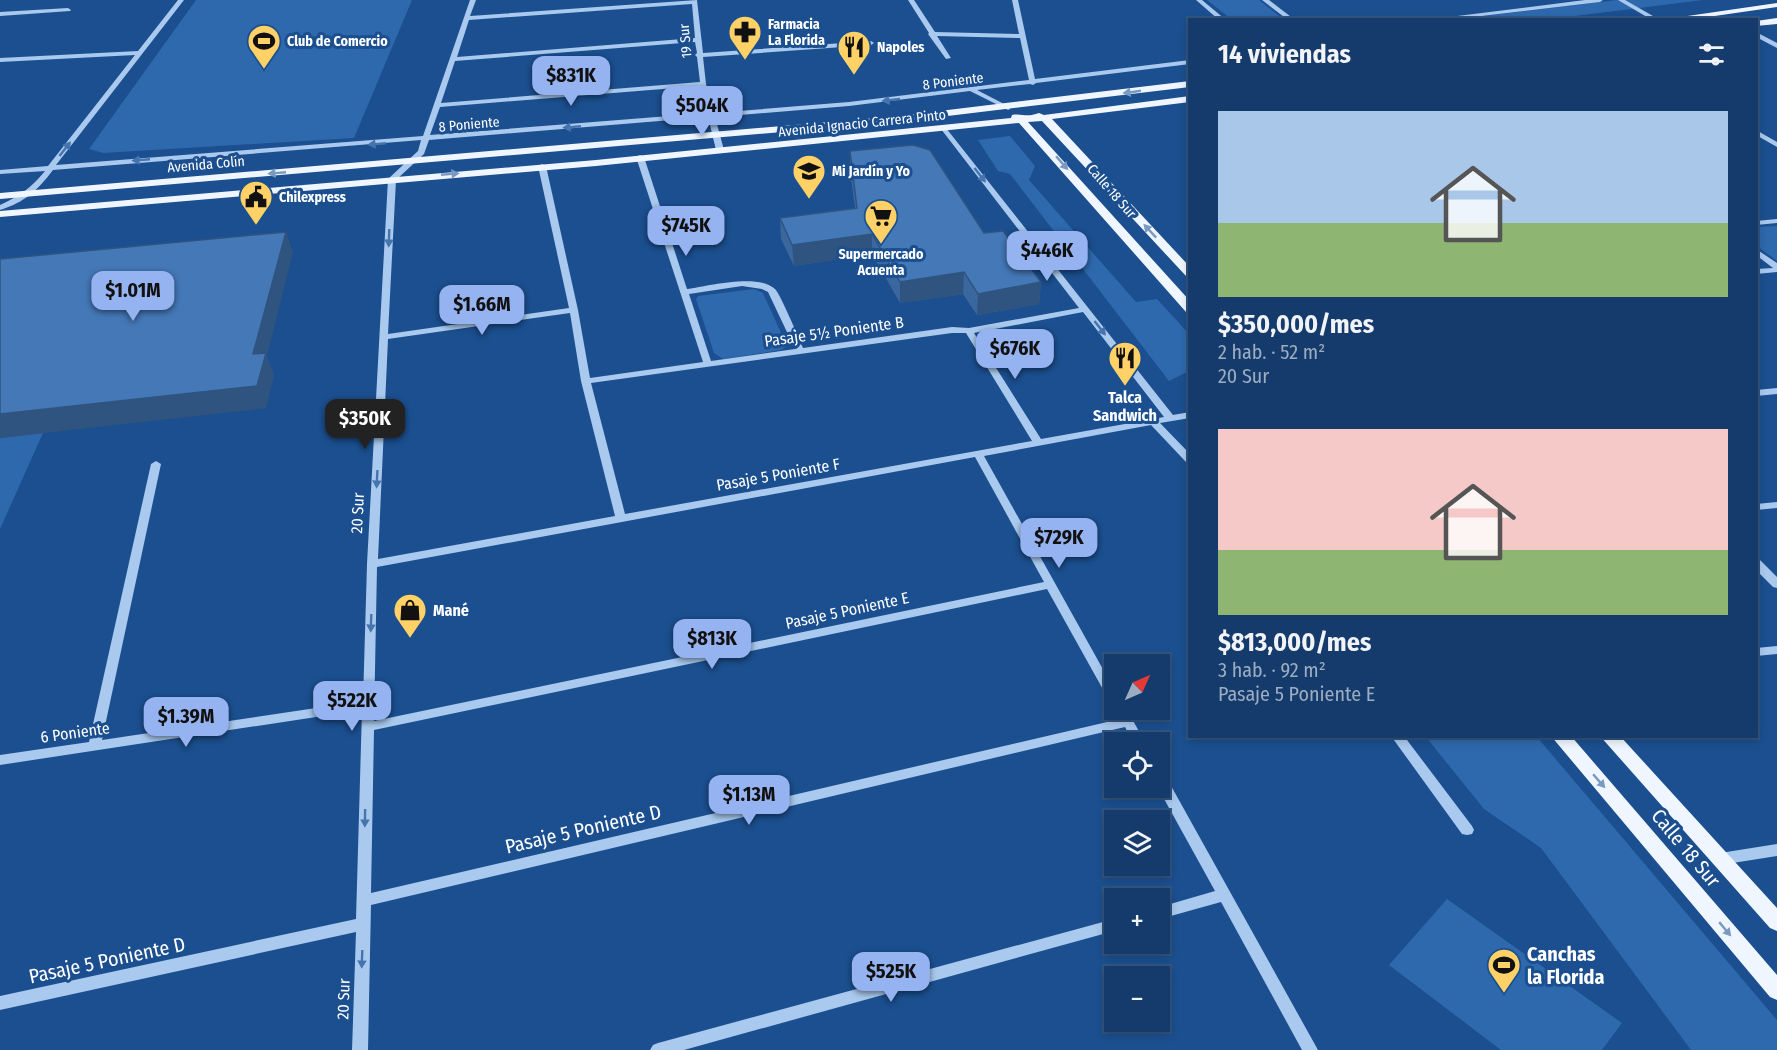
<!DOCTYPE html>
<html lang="es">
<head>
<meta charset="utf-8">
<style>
  body { margin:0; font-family:"Fira Sans Condensed",sans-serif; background:#214673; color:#f1f3f6; height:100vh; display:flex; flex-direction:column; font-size:22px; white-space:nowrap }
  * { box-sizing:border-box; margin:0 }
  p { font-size:20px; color:#9dadc1 }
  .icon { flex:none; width:33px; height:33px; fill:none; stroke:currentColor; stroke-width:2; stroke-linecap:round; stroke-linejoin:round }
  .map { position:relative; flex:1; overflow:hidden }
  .panel { position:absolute; left:1188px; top:18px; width:570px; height:720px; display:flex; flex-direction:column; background:#143b6b; border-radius:0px; box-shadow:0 3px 9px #0003,0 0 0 2px #33557e }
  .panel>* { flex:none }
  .needle { width:39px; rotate:45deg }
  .buttons { position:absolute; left:1104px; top:654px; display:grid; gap:12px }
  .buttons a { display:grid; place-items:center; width:66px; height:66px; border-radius:0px; background:#143b6b; box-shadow:0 3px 9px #0003,0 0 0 2px #33557e; font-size:30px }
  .price { position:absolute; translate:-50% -51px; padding:0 14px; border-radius:12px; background:#95b2f1; color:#111; font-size:20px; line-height:39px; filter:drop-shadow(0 2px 3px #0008) }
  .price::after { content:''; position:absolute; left:50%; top:36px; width:18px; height:14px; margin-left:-9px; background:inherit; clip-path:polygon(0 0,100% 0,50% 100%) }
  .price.on { background:#222; color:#fff }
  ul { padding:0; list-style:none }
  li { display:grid; align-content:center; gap:12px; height:318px; padding:0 30px }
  li span { display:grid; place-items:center; height:186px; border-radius:0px; color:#555 }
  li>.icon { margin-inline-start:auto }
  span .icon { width:108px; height:108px; fill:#fffc; stroke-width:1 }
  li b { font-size:26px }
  h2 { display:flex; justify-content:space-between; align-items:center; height:72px; padding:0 30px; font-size:26px }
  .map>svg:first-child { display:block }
  .green { fill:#2e69ad }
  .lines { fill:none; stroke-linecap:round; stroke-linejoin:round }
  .minor { fill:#a9c9ee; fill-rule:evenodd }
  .major { fill:#f0f6ff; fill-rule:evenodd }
  .wall { fill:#3a679d }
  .shaded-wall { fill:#305480 }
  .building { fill:#4478b7; stroke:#305480; stroke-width:1.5 }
  .oneway { fill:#7b9ac1 }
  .oneway2 { fill:#4674ac }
  .labels { text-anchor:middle; stroke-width:6; stroke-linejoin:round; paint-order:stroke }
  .far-poi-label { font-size:14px; font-weight:bold; fill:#fff; stroke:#1b4f8f; text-anchor:start }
  .far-street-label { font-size:14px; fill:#fff; stroke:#1b4f8f }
  .street-label { font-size:16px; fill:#fff; stroke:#1b4f8f }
  .poi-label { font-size:16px; font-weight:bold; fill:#fff; stroke:#1b4f8f }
  .near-street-label { font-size:20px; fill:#fff; stroke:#1b4f8f }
  .near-poi-label { font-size:20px; font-weight:bold; fill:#fff; stroke:#1b4f8f; text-anchor:start }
</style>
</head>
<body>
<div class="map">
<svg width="1777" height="1050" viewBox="0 0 1777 1050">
  <rect width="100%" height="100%" fill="#1b4f8f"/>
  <path class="green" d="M196,0H412L354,138L103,153L89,149Z
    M1207,0H1259L1283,19H1231Z
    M1617,0H1703L1551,19L1453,20Z
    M1010,136L1035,166L1029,180L1136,302L1157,299L1189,334V371L1169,381L1010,174L998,171L978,140Z
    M1777,226V261L1757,246V227Z
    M754,289L763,293L787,346L781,350L723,359L714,353L696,299L698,296Z
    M43,433L0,529V438Z
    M1426,737H1537L1777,1020V1050H1691L1541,848L1484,809Z
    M1447,899L1622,1023L1602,1050H1501L1389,965Z"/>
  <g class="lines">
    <path class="minor" d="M178,0H184L56,165L423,136L470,0H476L470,16L697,0L703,53L871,41L874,43L871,45L703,57L706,84L714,113L849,102L1029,80L1020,38L937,36L951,58L946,59L928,34L929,33L908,0H914L935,32L1019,34L1012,0H1018L1035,79L1190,60V64L1036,83L1033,85L1030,84L977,90L1010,107V109L1008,110L970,91L849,106L715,117L724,150L720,152L716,150L708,117L429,140L424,154L396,180L388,334L569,308L538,166L542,164L546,166L578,310L590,378L703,362L636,157L640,155L644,157L687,289C708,286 758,273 775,289C781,295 798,337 803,348L952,327L969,328L1079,308L941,129L946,128L1173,415L1190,412V418L1160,423L1190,454V463L1186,462L1151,425L984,456L1114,689V703L1110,702L1047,589L374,730L371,893L1120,719L1115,710H1127L1145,742H1133L1125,727L371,905L368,1050H352L356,932L0,1010V996L356,919L362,710L0,765V755L89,742L151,464L156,461L161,464L102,740L363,701L367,564L388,179L418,151L421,140L53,170C37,191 25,202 0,210V205C21,195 30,189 45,171L0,174V170L48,166L135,55L0,62V58L138,51ZM692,4L695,38L457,57L469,20ZM695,42L697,53L695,55L697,57L700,82L441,103L455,61ZM700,86L707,113L430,135L440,107ZM742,286L762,289L768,292L795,349L711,361L689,294ZM1083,312L1164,417L1041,439L974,333ZM570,313L581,381L615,516L378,559L388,339ZM952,333H966L1032,441L625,514L591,383ZM975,457L1044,582L374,721L377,567Z
      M1196,0H1202L1226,20H1219Z
      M1262,0H1269L1295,20H1288Z
      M1585,0H1603L1600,2L1448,20H1425Z
      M1618,0H1625L1660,20H1652Z
      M68,8L71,10L70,11L0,16V12Z
      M1756,32L1777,43V48L1756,37Z
      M1756,130L1777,142V147L1756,135Z
      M1777,219V223L1756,225V221Z
      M1756,249L1777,263V272L1756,274V269L1773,268L1756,255Z
      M1777,388V394L1756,396V390Z
      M1777,502V508L1756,510V504Z
      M1756,559L1760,560L1777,577V588L1773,587L1756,570Z
      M1777,646V654L1756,656V648Z
      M1391,736H1404L1472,826L1474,830L1472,834L1467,835L1462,834Z
      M1160,774L1165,775L1318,1050H1302L1221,902L1160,919V907L1215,891L1158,788H1160Z
      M1777,844V856L1720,865L1715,863L1713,859L1715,855L1720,853Z
      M1114,919V931L684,1050H650L653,1045L658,1043Z"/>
    <path class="major" d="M1777,3V7L1687,20H1660Z
      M1777,18V24L1756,26V21Z
      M1190,81V87L898,122L0,199V193L898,116Z
      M1190,96V102L1052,119L1190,267V277L1186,276L1042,121L1028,122L1190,301V313L1186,312L1019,123L596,166L0,217V211L596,160L1011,118L1012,115C1022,113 1026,118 1039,113L1044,115Z
      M1551,736H1571L1777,975V1000L1770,997Z
      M1600,736H1620L1777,908V931L1770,928Z"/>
  </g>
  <path class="wall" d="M850,151L984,233L1041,282L1039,304L977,315L963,294L900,303L872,254L794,266L781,239L780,218L855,208L850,171Z"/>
  <path class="shaded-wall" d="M286,232L293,252L267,356L274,375L266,408L0,438V414L253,354Z
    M872,234V254L794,266L792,245Z
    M964,272L963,294L900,303V282Z
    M1041,282L1039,304L977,315L978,294Z"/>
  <path class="building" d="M913,145L930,150L984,233L1003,231L1041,282L978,294L964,272L900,282L872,234L792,245L780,218L857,208L850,151Z
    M286,232L253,354L266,353L257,386L0,414V259Z"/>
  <defs><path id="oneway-solid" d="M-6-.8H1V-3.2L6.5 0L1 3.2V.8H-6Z" transform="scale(1.5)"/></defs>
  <g class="oneway">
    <use href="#oneway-solid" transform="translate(1132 92) rotate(172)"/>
    <use href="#oneway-solid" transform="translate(1062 163) rotate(49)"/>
    <use href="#oneway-solid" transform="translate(277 173) rotate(175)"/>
    <use href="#oneway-solid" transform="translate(450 174) rotate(-5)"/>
    <use href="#oneway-solid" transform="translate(1150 231) rotate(-133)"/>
    <use href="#oneway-solid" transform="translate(1599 781) rotate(49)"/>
    <use href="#oneway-solid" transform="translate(1725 929) rotate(50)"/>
  </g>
  <g class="oneway2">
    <use href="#oneway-solid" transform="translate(891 100) rotate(174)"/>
    <use href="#oneway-solid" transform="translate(572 127) rotate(175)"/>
    <use href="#oneway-solid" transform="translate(377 144) rotate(175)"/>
    <use href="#oneway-solid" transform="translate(65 149) rotate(-52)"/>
    <use href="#oneway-solid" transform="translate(141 160) rotate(175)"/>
    <use href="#oneway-solid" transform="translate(980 175) rotate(52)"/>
    <use href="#oneway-solid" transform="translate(389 238) rotate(92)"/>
    <use href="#oneway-solid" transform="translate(1100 328) rotate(52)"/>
    <use href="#oneway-solid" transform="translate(377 479) rotate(93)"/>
    <use href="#oneway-solid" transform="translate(371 623) rotate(92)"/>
    <use href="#oneway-solid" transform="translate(365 818) rotate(91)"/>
    <use href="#oneway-solid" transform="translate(362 959) rotate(92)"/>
  </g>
  <defs>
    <g id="pharmacy-pin" transform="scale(1.725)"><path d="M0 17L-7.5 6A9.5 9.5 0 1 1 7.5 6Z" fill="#ffd166" stroke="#1b4f8f"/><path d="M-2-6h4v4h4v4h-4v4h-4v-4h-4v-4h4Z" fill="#111"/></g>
    <g id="stadium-pin" transform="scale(1.725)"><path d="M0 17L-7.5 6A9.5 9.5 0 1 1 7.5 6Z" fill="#ffd166" stroke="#1b4f8f"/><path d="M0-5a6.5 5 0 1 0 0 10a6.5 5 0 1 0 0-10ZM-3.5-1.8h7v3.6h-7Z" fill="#111"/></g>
    <g id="restaurant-pin" transform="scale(1.725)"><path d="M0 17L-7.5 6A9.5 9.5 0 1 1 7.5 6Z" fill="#ffd166" stroke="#1b4f8f"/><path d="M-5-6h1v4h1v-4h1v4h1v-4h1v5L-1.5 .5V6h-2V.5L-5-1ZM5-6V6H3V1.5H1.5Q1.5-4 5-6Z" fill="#111"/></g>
    <g id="school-pin" transform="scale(1.725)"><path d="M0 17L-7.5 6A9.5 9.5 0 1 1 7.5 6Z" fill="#ffd166" stroke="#1b4f8f"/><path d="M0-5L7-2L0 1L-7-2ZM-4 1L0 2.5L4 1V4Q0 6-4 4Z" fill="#111"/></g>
    <g id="civic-pin" transform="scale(1.725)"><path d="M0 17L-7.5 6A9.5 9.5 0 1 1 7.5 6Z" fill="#ffd166" stroke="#1b4f8f"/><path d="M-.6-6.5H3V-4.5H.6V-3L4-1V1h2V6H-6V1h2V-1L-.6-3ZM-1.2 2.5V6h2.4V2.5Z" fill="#111"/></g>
    <g id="supermarket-pin" transform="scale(1.725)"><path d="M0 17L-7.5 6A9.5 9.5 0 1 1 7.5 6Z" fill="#ffd166" stroke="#1b4f8f"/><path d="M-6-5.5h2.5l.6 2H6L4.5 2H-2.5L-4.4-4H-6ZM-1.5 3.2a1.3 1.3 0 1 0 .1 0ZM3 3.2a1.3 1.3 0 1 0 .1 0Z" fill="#111"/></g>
    <g id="shop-pin" transform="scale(1.725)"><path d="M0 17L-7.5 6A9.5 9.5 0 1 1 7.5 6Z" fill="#ffd166" stroke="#1b4f8f"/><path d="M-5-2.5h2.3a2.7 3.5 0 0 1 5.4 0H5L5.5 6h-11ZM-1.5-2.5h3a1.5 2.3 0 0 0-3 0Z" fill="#111"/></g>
  </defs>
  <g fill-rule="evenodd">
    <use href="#pharmacy-pin" x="745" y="32"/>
    <use href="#stadium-pin" x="264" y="41"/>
    <use href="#restaurant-pin" x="854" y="47"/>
    <use href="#school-pin" x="809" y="171"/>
    <use href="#civic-pin" x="256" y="197"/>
    <use href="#supermarket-pin" x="881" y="216"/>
    <use href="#restaurant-pin" x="1125" y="358"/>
    <use href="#shop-pin" x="410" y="610"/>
    <use href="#stadium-pin" x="1504" y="965"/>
  </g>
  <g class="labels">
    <g class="far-poi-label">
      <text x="768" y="29">Farmacia<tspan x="768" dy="16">La Florida</tspan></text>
      <text x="287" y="46">Club de Comercio</text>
      <text x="877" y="52">Napoles</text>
      <text x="832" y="176">Mi Jardín y Yo</text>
      <text x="279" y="202">Chilexpress</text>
      <text x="881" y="259" text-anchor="middle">Supermercado<tspan x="881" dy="16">Acuenta</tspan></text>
    </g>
    <g class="far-street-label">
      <text transform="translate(685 41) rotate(-95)" y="5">19 Sur</text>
      <text transform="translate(953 81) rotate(-7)" y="5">8 Poniente</text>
      <text transform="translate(862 123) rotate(-6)" y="5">Avenida Ignacio Carrera Pinto</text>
      <text transform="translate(469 124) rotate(-5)" y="5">8 Poniente</text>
      <text transform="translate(206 164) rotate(-5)" y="5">Avenida Colín</text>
      <text transform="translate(1112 191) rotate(49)" y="5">Calle 18 Sur</text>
    </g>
    <g class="street-label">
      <text transform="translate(834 331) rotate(-8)" y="6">Pasaje 5½ Poniente B</text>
      <text transform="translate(778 474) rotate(-10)" y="6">Pasaje 5 Poniente F</text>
      <text transform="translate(357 513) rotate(-87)" y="6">20 Sur</text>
      <text transform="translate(847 610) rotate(-12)" y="6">Pasaje 5 Poniente E</text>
      <text transform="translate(75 732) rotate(-8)" y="6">6 Poniente</text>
      <text transform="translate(343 999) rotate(-88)" y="6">20 Sur</text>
    </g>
    <g class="poi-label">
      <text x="1125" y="403">Talca<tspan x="1125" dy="18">Sandwich</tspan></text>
      <text x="433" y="616" text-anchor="start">Mané</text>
    </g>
    <g class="near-street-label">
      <text transform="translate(583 829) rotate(-13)" y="7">Pasaje 5 Poniente D</text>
      <text transform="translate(1686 848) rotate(50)" y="7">Calle 18 Sur</text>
      <text transform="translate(107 960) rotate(-12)" y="7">Pasaje 5 Poniente D</text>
    </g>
    <g class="near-poi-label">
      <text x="1527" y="961">Canchas<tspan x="1527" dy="23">la Florida</tspan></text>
    </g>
  </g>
</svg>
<div class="buttons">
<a><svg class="needle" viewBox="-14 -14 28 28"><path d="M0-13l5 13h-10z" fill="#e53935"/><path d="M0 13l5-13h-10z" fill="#9dadc1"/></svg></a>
<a><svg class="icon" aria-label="locate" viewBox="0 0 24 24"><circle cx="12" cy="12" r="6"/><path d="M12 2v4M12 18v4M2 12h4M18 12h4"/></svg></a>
<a><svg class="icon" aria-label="layers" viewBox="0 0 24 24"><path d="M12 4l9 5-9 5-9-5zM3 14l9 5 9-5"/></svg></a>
<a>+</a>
<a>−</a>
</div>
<b class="price" style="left:571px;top:107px">$831K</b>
<b class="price" style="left:702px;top:137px">$504K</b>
<b class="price" style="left:686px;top:257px">$745K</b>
<b class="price" style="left:1047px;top:282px">$446K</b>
<b class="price" style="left:133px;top:322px">$1.01M</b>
<b class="price" style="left:482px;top:336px">$1.66M</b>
<b class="price" style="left:1015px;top:380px">$676K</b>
<b class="price on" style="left:365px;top:450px">$350K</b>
<b class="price" style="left:1059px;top:569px">$729K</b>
<b class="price" style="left:712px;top:670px">$813K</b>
<b class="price" style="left:352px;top:732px">$522K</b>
<b class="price" style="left:186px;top:748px">$1.39M</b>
<b class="price" style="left:749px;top:826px">$1.13M</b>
<b class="price" style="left:891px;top:1003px">$525K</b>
<section class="panel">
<h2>14 viviendas<svg class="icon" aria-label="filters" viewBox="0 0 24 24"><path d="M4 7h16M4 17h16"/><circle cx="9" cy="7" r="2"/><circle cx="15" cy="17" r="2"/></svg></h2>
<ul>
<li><span style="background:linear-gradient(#a9c7e8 60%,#8fb573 0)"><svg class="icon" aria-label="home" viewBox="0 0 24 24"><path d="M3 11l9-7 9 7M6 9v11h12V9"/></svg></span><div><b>$350,000/mes</b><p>2 hab. · 52 m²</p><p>20 Sur</p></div></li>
<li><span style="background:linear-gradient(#f6c9c9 65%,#8fb573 0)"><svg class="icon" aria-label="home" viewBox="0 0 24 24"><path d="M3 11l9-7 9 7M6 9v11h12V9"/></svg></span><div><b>$813,000/mes</b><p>3 hab. · 92 m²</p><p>Pasaje 5 Poniente E</p></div></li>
</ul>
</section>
</div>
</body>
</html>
